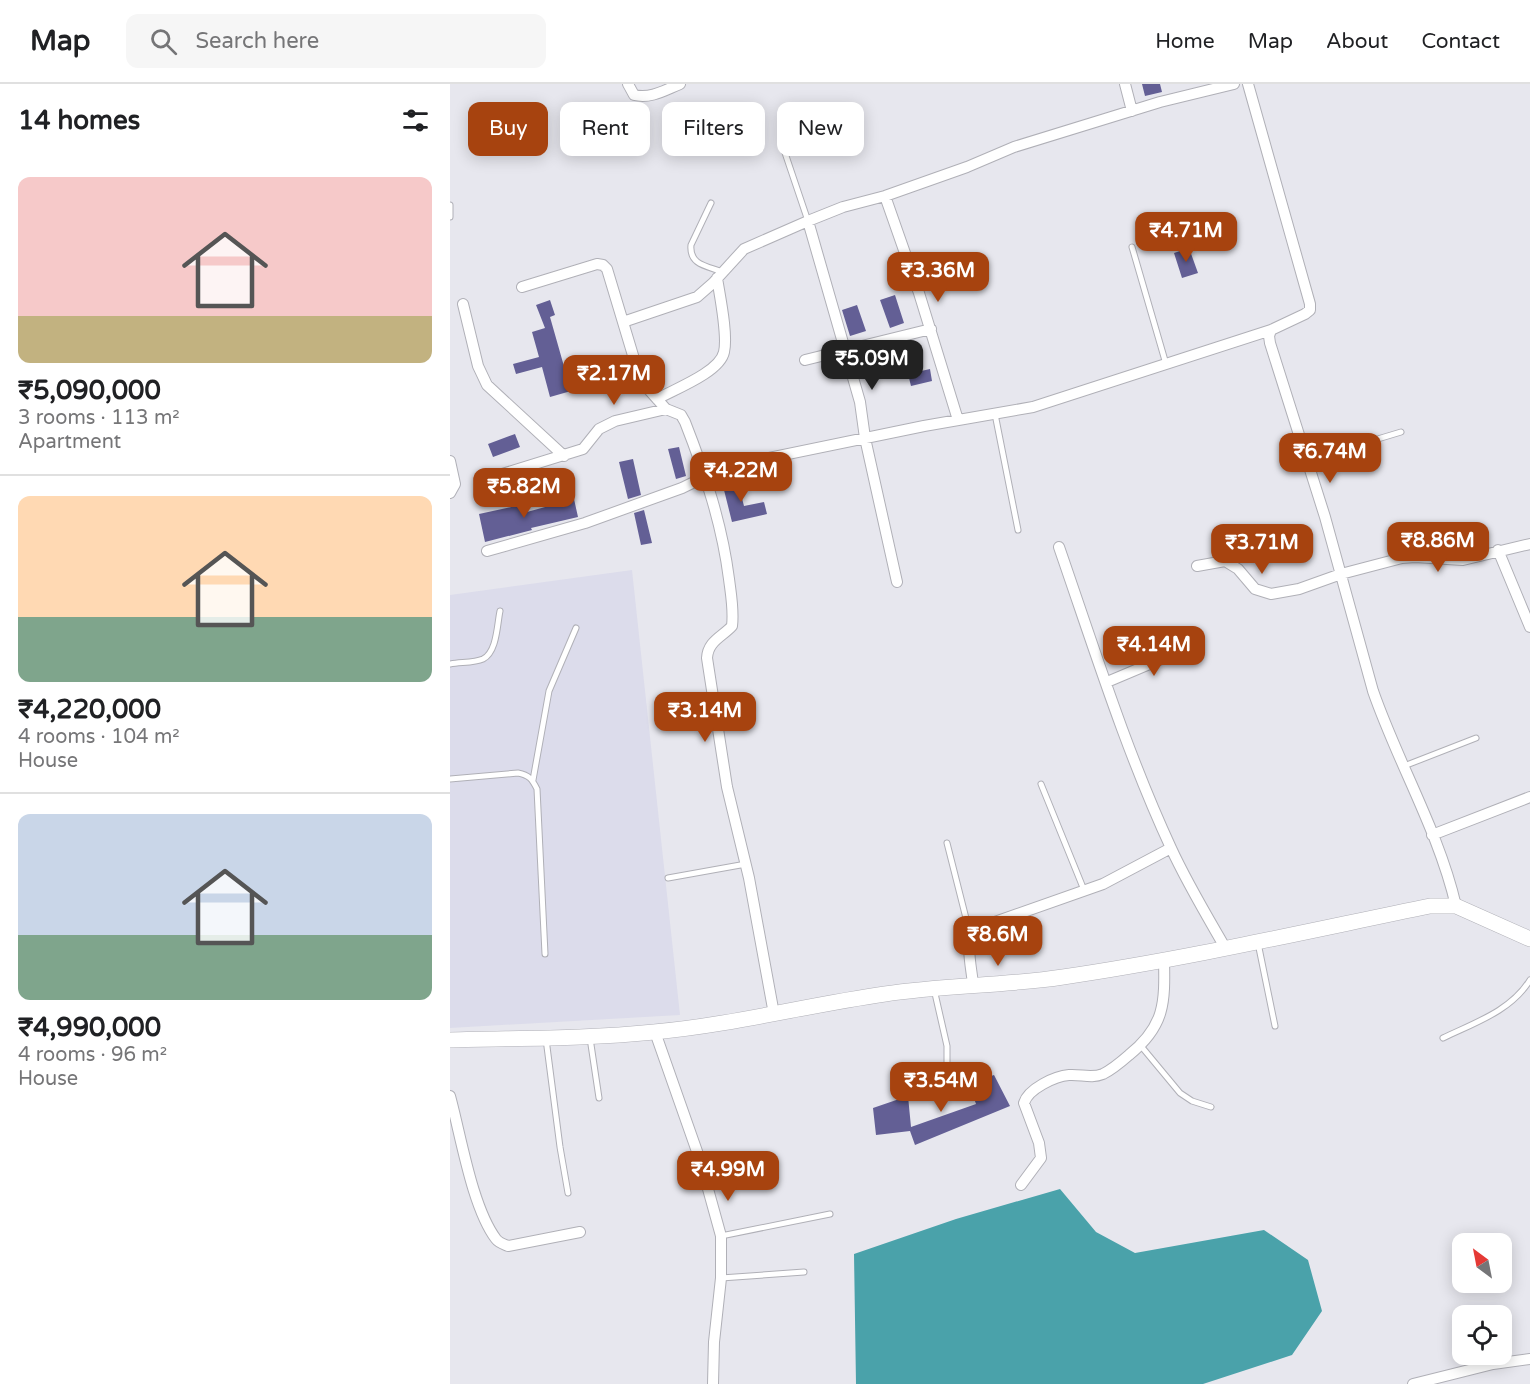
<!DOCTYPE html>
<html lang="en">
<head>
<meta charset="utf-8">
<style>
  body { margin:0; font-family:"Varela Round",sans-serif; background:#f6f6f6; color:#202124; height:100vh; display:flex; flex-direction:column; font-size:22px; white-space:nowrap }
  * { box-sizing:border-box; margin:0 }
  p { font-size:20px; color:#757577 }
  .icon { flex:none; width:33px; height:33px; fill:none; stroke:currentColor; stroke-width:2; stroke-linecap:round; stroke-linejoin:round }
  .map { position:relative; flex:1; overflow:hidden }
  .side { display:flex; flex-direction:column; background:#fff; width:450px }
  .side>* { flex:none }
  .banner { position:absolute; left:18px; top:18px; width:570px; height:54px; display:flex; gap:12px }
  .needle { width:39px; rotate:328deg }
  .buttons { position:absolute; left:1002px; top:1149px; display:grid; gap:12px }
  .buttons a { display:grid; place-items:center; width:60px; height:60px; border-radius:12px; background:#fff; box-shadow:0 3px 15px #0003; font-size:30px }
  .price { position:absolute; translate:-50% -51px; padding:0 14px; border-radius:12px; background:#a7430f; color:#fff; font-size:20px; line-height:39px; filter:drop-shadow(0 2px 3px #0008) }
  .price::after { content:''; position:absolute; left:50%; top:36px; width:18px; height:14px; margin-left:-9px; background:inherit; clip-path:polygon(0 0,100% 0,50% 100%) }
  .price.active { background:#222; color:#fff }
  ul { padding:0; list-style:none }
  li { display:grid; align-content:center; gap:12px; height:318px; padding:0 18px }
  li+li { border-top:2px solid #e0e0e0 }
  li span { display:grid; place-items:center; height:186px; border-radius:12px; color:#555 }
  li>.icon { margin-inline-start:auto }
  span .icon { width:108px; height:108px; fill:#fffc; stroke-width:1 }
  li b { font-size:26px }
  h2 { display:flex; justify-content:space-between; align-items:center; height:72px; padding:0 18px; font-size:26px }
  .pill { padding:0 21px; border-radius:12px; background:#fff; box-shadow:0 3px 15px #0003; font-size:21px; line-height:54px }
  .pill.active { background:#a7430f; color:#fff }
  header { display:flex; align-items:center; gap:36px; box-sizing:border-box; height:84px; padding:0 30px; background:#fff; border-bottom:2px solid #e0e0e0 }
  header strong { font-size:28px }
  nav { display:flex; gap:33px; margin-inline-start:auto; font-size:21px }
  .search { width:420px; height:54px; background:#f6f6f6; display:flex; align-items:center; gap:15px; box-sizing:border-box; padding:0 21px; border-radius:12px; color:#757577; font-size:22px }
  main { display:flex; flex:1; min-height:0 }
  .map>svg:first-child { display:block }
  .built { fill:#dcdceb }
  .water { fill:#4aa2aa }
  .building { fill:#635f95 }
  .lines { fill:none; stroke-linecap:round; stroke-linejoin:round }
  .service-casing { stroke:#b0b0b7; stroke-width:7 }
  .minor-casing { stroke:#b0b0b7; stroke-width:12 }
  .secondary-casing { stroke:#b0b0b7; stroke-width:16 }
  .service { stroke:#fff; stroke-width:5 }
  .minor { stroke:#fff; stroke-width:10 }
  .secondary { stroke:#fff; stroke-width:15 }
</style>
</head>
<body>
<header>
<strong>Map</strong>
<div class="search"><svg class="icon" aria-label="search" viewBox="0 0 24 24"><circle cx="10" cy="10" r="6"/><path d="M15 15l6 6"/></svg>Search here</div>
<nav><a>Home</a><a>Map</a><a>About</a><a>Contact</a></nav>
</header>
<main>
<section class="side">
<h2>14 homes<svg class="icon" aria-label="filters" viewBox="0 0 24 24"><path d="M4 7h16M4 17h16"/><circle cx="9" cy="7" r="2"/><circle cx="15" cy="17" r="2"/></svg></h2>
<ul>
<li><span style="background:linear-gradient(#f6c9c9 75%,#c2b280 0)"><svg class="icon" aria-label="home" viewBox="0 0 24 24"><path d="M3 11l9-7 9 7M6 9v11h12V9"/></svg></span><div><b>₹5,090,000</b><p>3 rooms · 113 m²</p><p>Apartment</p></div></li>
<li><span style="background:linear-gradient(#ffd9b3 65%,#7fa58c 0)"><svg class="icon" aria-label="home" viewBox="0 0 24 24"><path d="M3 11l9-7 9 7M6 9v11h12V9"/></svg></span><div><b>₹4,220,000</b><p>4 rooms · 104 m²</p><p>House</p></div></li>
<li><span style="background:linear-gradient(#c9d6e8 65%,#7fa58c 0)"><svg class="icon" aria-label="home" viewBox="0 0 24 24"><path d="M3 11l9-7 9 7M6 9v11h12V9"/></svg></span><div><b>₹4,990,000</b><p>4 rooms · 96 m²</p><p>House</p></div></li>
</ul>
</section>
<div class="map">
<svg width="1080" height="1300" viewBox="0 0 1080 1300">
  <rect width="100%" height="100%" fill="#e7e7ee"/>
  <path class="built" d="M182,486L230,931L0,944V511Z"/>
  <path class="water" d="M610,1105L646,1148L685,1169L814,1146L858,1176L872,1227L842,1271L753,1300H406L404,1170L506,1135Z"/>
  <path class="building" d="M692,0H710L712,8L695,12Z
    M739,164L748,189L732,194L724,169Z
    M445,211L454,239L440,244L430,216Z
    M100,216L105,231L100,233L121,307L100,313L92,283L66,290L63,280L89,273L82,248L95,244L86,221Z
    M407,221L416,247L400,252L392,226Z
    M441,263L446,283L432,286L427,266Z
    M480,285L482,297L461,302L458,290Z
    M65,350L70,363L43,373L38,360Z
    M229,363L236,392L226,395L218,365Z
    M183,375L191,411L178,415L169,378Z
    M310,384L312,393L298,395L296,386Z
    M287,395L294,422L314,418L317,430L282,438L272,398Z
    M124,415L128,433L81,444L82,446L35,458L29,430L75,420L77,428Z
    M194,426L202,459L191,461L184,429Z
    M544,991L560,1022L465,1061L460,1047L426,1051L423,1024L458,1012L461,1043L526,1020L519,1000Z"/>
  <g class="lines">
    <g class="service-casing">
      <path id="service" d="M332,60L358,137
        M261,119L241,161C239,181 257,182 273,188
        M0,121V133
        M682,163L716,280
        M545,330L568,446
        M858,376L951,348
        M0,580C10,578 24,579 33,575C47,568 47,541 50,527
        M954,682L1026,654
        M0,695L68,689C79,691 82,695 87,705L95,870
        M83,696L99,607L126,544
        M591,700L634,806
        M497,759L520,850
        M218,794L296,780
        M808,859L825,942
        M484,905L497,962V978L492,1010
        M140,954L149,1014
        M993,954C1024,939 1061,927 1080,896
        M96,955L110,1063L118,1109
        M691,962L730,1009L742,1017L761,1023
        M271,1152L380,1130
        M271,1194L354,1188"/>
    </g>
    <g class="minor-casing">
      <path id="minor" d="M178,0L184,11C201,15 215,6 230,0
        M675,0L682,27
        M798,0L860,220V226L855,230L821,246L819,252L820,259L875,433L923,607C948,679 989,748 1006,822
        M435,112L469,209L508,336
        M358,137L410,318L415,354L447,498
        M72,203L147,180L153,181L157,185L188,288L199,306L216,325
        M13,220L28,282L37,301L114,372
        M173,238L247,213L263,199L294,165L358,137L393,123L435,112L517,83L564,63L710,18L784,0
        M355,276L481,245
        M207,315C225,305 270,288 274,268C278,251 270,213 267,194
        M0,377L5,400L0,409
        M33,396L133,365L149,345L165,337L216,325L231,331L235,338C255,389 272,440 279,495C281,511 284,526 282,542C272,553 258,557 257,574L277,703L299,794L324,930
        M609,463C644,564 676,667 721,764C737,799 757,832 776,865
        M1048,466L1080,543
        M37,467L135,439L232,404L275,383L474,342L583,323L821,246
        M747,482L775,477L788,485L805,505L821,510L849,505L891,490L952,474L965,473L1013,476L1080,460
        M657,598L740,563
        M982,751L1080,713
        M523,901C522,885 514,858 525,845L653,800L721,764
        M205,948L250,1076L271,1152V1194L264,1258L263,1300
        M0,1012C11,1052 22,1123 46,1155C49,1159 53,1160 58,1162L130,1148
        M571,1101L591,1074L589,1059L574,1019C578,1005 605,992 619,991C631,990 641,995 653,990C663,985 671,978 679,971C715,942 715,919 714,875
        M963,1300L1043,1280L1080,1275"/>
    </g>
    <g class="secondary-casing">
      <path id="secondary" d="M0,956C68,954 136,955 204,948C282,941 358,921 435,910C494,901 554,902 613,893C736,875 858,847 980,822H1006L1080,855"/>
    </g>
    <use href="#service" class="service"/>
    <use href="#minor" class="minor"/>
    <use href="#secondary" class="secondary"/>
  </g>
</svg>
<div class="buttons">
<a><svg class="needle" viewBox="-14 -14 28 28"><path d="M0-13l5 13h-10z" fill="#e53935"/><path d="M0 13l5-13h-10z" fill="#757577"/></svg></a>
<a><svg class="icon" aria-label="locate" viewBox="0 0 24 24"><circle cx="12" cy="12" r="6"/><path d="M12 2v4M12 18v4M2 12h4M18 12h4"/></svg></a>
</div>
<b class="price" style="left:736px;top:179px">₹4.71M</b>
<b class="price" style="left:488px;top:219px">₹3.36M</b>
<b class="price active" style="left:422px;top:307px">₹5.09M</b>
<b class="price" style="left:164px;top:322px">₹2.17M</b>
<b class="price" style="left:880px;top:400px">₹6.74M</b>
<b class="price" style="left:291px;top:419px">₹4.22M</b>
<b class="price" style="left:74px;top:435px">₹5.82M</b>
<b class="price" style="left:988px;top:489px">₹8.86M</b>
<b class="price" style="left:812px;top:491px">₹3.71M</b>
<b class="price" style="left:704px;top:593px">₹4.14M</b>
<b class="price" style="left:255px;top:659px">₹3.14M</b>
<b class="price" style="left:548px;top:883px">₹8.6M</b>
<b class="price" style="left:491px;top:1029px">₹3.54M</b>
<b class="price" style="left:278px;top:1118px">₹4.99M</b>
<div class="banner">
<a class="pill active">Buy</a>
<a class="pill">Rent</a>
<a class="pill">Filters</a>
<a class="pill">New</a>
</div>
</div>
</main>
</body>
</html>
